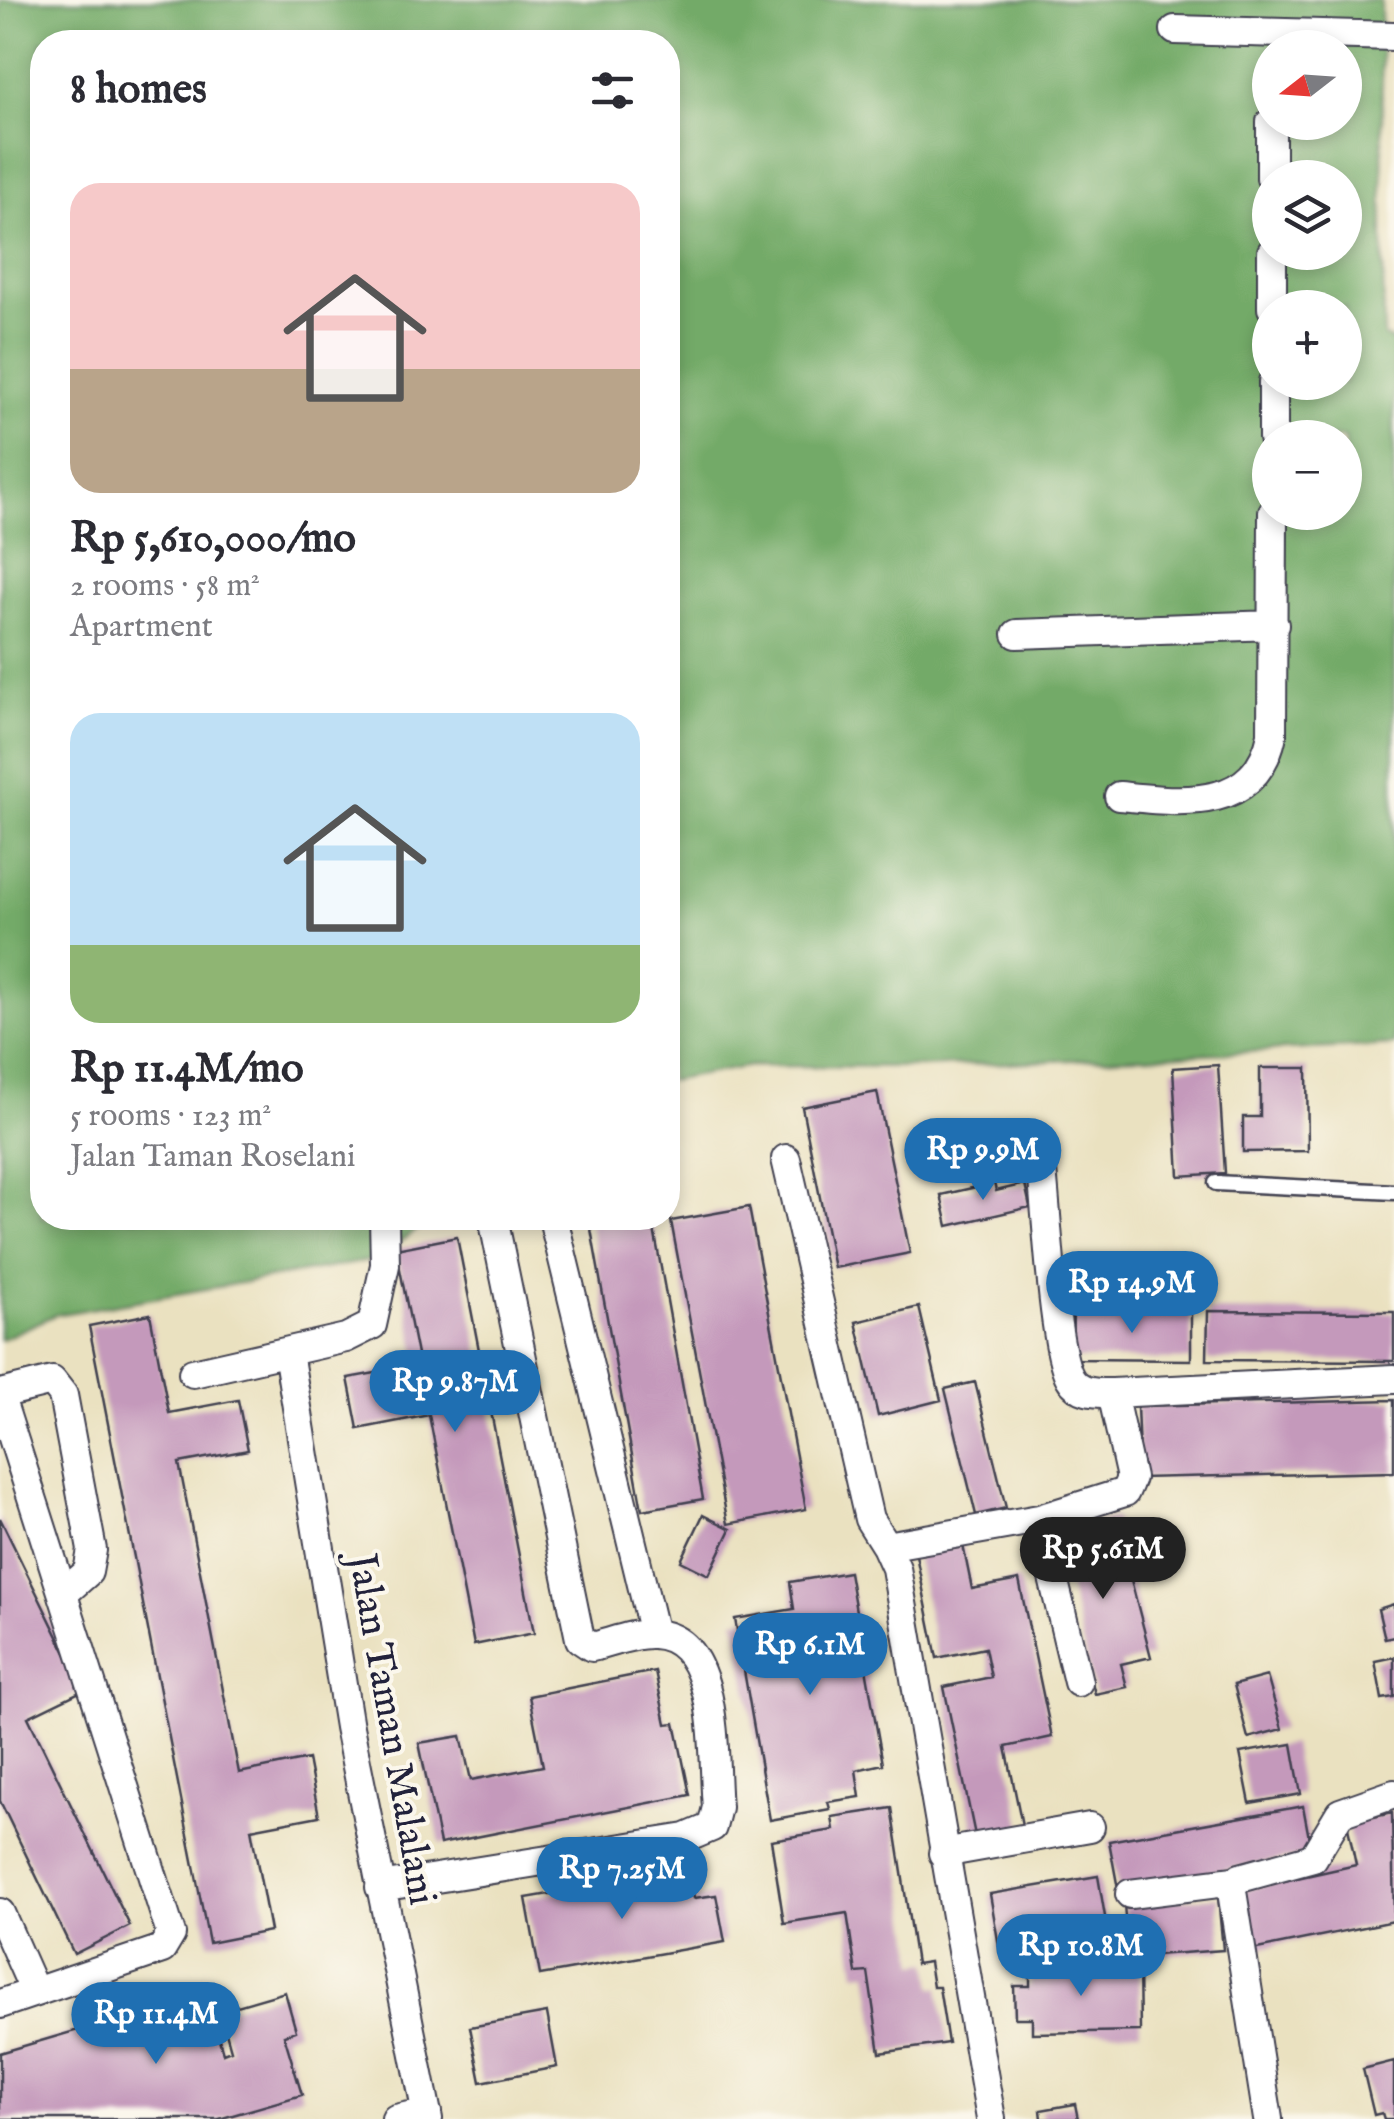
<!DOCTYPE html>
<html lang="en">
<head>
<meta charset="utf-8">
<style>
  body { margin:0; font-family:"IM FELL English",serif; background:#f2f2f3; color:#2b2b33; height:100vh; display:flex; flex-direction:column; font-size:38px; white-space:nowrap }
  * { box-sizing:border-box; margin:0 }
  p { font-size:32px; color:#7c7c81 }
  .icon { flex:none; width:55px; height:55px; fill:none; stroke:currentColor; stroke-width:2; stroke-linecap:round; stroke-linejoin:round }
  .map { position:relative; flex:1; overflow:hidden }
  .panel { position:absolute; left:30px; top:30px; width:650px; height:1200px; display:flex; flex-direction:column; background:#fff; border-radius:40px; box-shadow:0 5px 15px #0003 }
  .panel>* { flex:none }
  .needle { width:65px; rotate:253deg }
  .fabs { position:absolute; left:1252px; top:30px; display:grid; gap:20px }
  .fabs a { display:grid; place-items:center; width:110px; height:110px; border-radius:50%; background:#fff; box-shadow:0 5px 15px #0003; font-size:50px }
  .price { position:absolute; translate:-50% -85px; padding:0 22px; border-radius:35px; background:#1f6fb2; color:#fff; font-size:32px; line-height:65px; filter:drop-shadow(0 2px 5px #0008) }
  .price::after { content:''; position:absolute; left:50%; top:60px; width:30px; height:22px; margin-left:-15px; background:inherit; clip-path:polygon(0 0,100% 0,50% 100%) }
  .price.current { background:#222; color:#fff }
  ul { padding:0; list-style:none }
  li { display:grid; align-content:center; gap:20px; height:530px; padding:0 40px }
  li span { display:grid; place-items:center; height:310px; border-radius:30px; color:#555 }
  li>.icon { margin-inline-start:auto }
  span .icon { width:180px; height:180px; fill:#fffc; stroke-width:1 }
  li b { font-size:42px }
  h2 { display:flex; justify-content:space-between; align-items:center; height:120px; padding:0 40px; font-size:42px }
  .map>svg:first-child { display:block }
  .forest { fill:#73aa67; stroke:#4a6651; stroke-width:2.5; fill-rule:evenodd }
  .building { fill:#c499bb }
  .lines { fill:none; stroke-linecap:round; stroke-linejoin:round }
  .lane-casing { stroke:#403f4f; stroke-width:19 }
  .street-casing { stroke:#403f4f; stroke-width:32 }
  .lane { stroke:#fff; stroke-width:14 }
  .street { stroke:#fff; stroke-width:28 }
  .labels { text-anchor:middle; stroke-width:8; stroke-linejoin:round; paint-order:stroke }
  .street-label { font-size:40px; fill:#22223b; stroke:#fbf7ec }
</style>
</head>
<body>
<div class="map">
<svg width="1394" height="2119" viewBox="0 0 1394 2119">
  <rect width="100%" height="100%" fill="#fbf7ec"/>
  <filter id="ink" filterUnits="userSpaceOnUse"><feTurbulence type="fractalNoise" baseFrequency=".01" numOctaves="2"/><feDisplacementMap in="SourceGraphic" scale="20" xChannelSelector="R" yChannelSelector="G"/><feConvolveMatrix kernelMatrix="1 2 1 2 8 2 1 2 1" color-interpolation-filters="sRGB"/></filter>
  <filter id="wash" filterUnits="userSpaceOnUse"><feTurbulence type="fractalNoise" baseFrequency=".0048" numOctaves="4" result="noise"/><feDisplacementMap in="SourceGraphic" scale="40" xChannelSelector="R" yChannelSelector="G"/><feGaussianBlur stdDeviation="2.25" result="paint"/><feColorMatrix in="noise" values="0 0 0 0 0 0 0 0 0 0 0 0 0 0 0 0 0 1.4 0 .05"/><feComposite in="paint" operator="in"/></filter>
  <g filter="url(#wash)">
    <rect width="100%" height="100%" fill="#eae1c0"/>
    <path class="forest" d="M0,0H1381L1384,337L1394,341V1045L921,1067L750,1066L668,1081V42H42V1218H434L374,1260L55,1315L0,1340ZM1270,48H1345V122H1270ZM1270,178H1345V252H1270ZM1270,308H1345V382H1270ZM1270,438H1345V512H1270Z"/>
    <g id="blocks">
      <path class="building" d="M1218,1065L1225,1173L1179,1176L1173,1068Z
        M1260,1068H1307L1308,1151L1243,1152V1117H1260Z
        M877,1092L910,1253L834,1268L802,1107Z
        M994,1183L996,1191L1025,1184L1030,1207L948,1226L941,1195Z
        M749,1207L806,1509L728,1524L671,1221Z
        M589,1218H652L703,1499L642,1510Z
        M457,1237L534,1633L474,1645L429,1415L358,1429L348,1378L419,1365L396,1249Z
        M919,1307L941,1400L878,1416L856,1322Z
        M1073,1311L1191,1312V1360L1072,1359Z
        M1208,1311L1394,1312V1361L1207,1360Z
        M150,1314L169,1413L238,1400L248,1450L179,1463L239,1773L308,1759L319,1816L251,1829L270,1931L209,1943L89,1326Z
        M975,1382L1006,1508L976,1515L945,1389Z
        M1394,1400V1472L1140,1478L1137,1406Z
        M703,1515L731,1529L709,1575L681,1561Z
        M0,1518L84,1690L28,1717L130,1926L74,1954L0,1801Z
        M1115,1518L1151,1657L1121,1664L1127,1687L1095,1694L1055,1533Z
        M963,1545L972,1589L1019,1580L1052,1737L1006,1747L1024,1835L977,1845L944,1687L991,1677L985,1648L937,1658L916,1555Z
        M849,1572L883,1764L856,1770L860,1797L828,1802L830,1809L770,1820L735,1619L794,1609L790,1582Z
        M1394,1604V1637L1385,1639L1378,1609Z
        M1394,1657V1697L1382,1699L1375,1661Z
        M655,1671L666,1724L675,1723L690,1795L440,1844L419,1743L461,1736L471,1780L543,1766L529,1696Z
        M1267,1676L1282,1729L1248,1738L1234,1685Z
        M1292,1744L1301,1794L1250,1803L1240,1753Z
        M1303,1806L1312,1854L1118,1889L1109,1841Z
        M892,1808L916,1964L929,1962L933,1987H939L948,2043L880,2053L868,1972L856,1973L847,1913L784,1923L771,1840L834,1830L832,1817Z
        M1392,1813L1394,1921L1247,1951L1234,1892L1356,1865L1347,1823Z
        M689,1870L694,1898L716,1895L725,1942L540,1975L526,1898Z
        M1098,1876L1108,1934L1000,1952L990,1894Z
        M1218,1897L1223,1950L1128,1957L1124,1904Z
        M1139,1965L1140,2031L1032,2033V2018H1015L1014,1986H1030V1966Z
        M285,1992L296,2031L284,2035L302,2095L219,2119H0V2053L163,2005L166,2017L209,2004L223,2053L231,2050L220,2011Z
        M547,2013L557,2067L481,2082L470,2027Z
        M1394,2061V2119H1384L1382,2113L1374,2115L1363,2069Z
        M1075,2104L1078,2119H1042L1041,2110Z"/>
    </g>
  </g>
  <g filter="url(#ink)">
    <use href="#blocks" fill-opacity="0" stroke="#403f4f" stroke-width="2.5"/>
    <g class="lines">
      <g class="lane-casing">
        <path id="lane" d="M1216,1183L1394,1192"/>
      </g>
      <g class="street-casing">
        <path id="street" d="M1175,30L1394,36
          M1271,122V178
          M1272,252V308
          M1273,382V438
          M1017,634L1274,625
          M1119,796C1182,802 1255,813 1272,735L1273,512
          M786,1159L869,1519L886,1546
          M1042,1170C1047,1213 1053,1347 1070,1378C1079,1394 1097,1393 1112,1393
          M553,1218L654,1634
          M288,1352L349,1727L428,2119
          M193,1373L346,1338L372,1325L385,1265L384,1218
          M0,1394L52,1381L63,1395L92,1550L88,1572L63,1594
          M0,1397L171,1934L162,1949L0,2004
          M1039,1519L1078,1682
          M943,1853L1090,1827
          M380,1887L686,1838L712,1827L717,1807C712,1757 722,1637 653,1634C634,1633 610,1643 592,1647L580,1639L493,1218
          M1130,1894L1234,1881
          M0,1913L35,1992
          M396,2119L427,2112
          M991,2119L896,1568L886,1546L1039,1519L1125,1492L1131,1478L1112,1393L1394,1379
          M1268,2119L1231,1885L1240,1878L1313,1858L1340,1813L1394,1794"/>
      </g>
      <use href="#lane" class="lane"/>
      <use href="#street" class="street"/>
    </g>
  </g>
  <g class="labels">
    <g class="street-label">
      <text transform="translate(394 1729) rotate(80)" y="14">Jalan Taman Malalani</text>
    </g>
  </g>
</svg>
<div class="fabs">
<a><svg class="needle" viewBox="-14 -14 28 28"><path d="M0-13l5 13h-10z" fill="#e53935"/><path d="M0 13l5-13h-10z" fill="#7c7c81"/></svg></a>
<a><svg class="icon" aria-label="layers" viewBox="0 0 24 24"><path d="M12 4l9 5-9 5-9-5zM3 14l9 5 9-5"/></svg></a>
<a>+</a>
<a>−</a>
</div>
<b class="price" style="left:983px;top:1203px">Rp 9.9M</b>
<b class="price" style="left:1132px;top:1336px">Rp 14.9M</b>
<b class="price" style="left:455px;top:1435px">Rp 9.87M</b>
<b class="price current" style="left:1103px;top:1602px">Rp 5.61M</b>
<b class="price" style="left:810px;top:1698px">Rp 6.1M</b>
<b class="price" style="left:622px;top:1922px">Rp 7.25M</b>
<b class="price" style="left:1081px;top:1999px">Rp 10.8M</b>
<b class="price" style="left:156px;top:2067px">Rp 11.4M</b>
<section class="panel">
<h2>8 homes<svg class="icon" aria-label="filters" viewBox="0 0 24 24"><path d="M4 7h16M4 17h16"/><circle cx="9" cy="7" r="2"/><circle cx="15" cy="17" r="2"/></svg></h2>
<ul>
<li><span style="background:linear-gradient(#f6c9c9 60%,#b9a48a 0)"><svg class="icon" aria-label="home" viewBox="0 0 24 24"><path d="M3 11l9-7 9 7M6 9v11h12V9"/></svg></span><div><b>Rp 5,610,000/mo</b><p>2 rooms · 58 m²</p><p>Apartment</p></div></li>
<li><span style="background:linear-gradient(#bfe0f5 75%,#8fb573 0)"><svg class="icon" aria-label="home" viewBox="0 0 24 24"><path d="M3 11l9-7 9 7M6 9v11h12V9"/></svg></span><div><b>Rp 11.4M/mo</b><p>5 rooms · 123 m²</p><p>Jalan Taman Roselani</p></div></li>
</ul>
</section>
</div>
</body>
</html>
